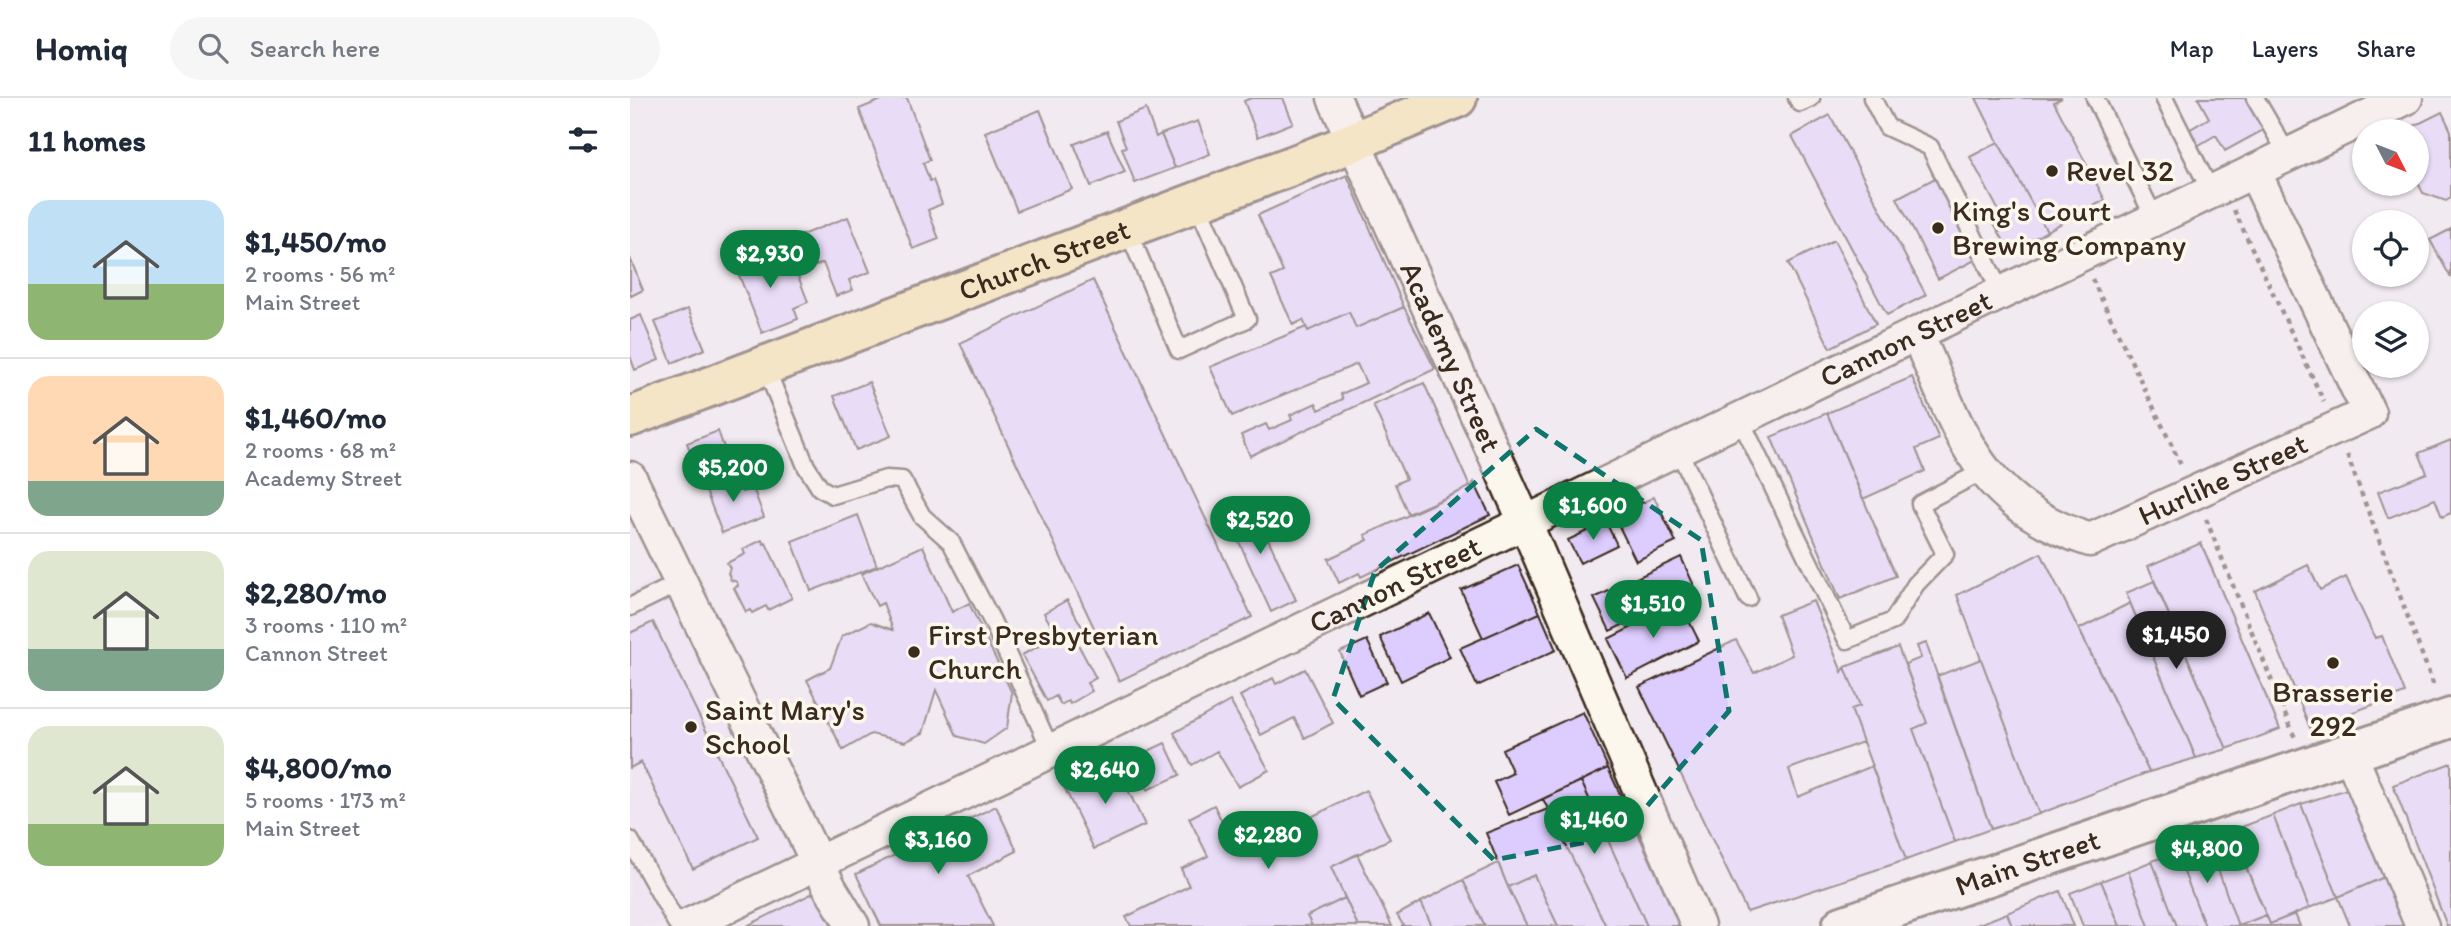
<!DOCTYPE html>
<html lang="en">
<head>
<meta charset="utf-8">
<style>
  body { margin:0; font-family:Itim,sans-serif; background:#f6f6f7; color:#1f2937; height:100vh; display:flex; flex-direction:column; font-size:26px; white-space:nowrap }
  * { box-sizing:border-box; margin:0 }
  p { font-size:23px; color:#747a83 }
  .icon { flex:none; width:38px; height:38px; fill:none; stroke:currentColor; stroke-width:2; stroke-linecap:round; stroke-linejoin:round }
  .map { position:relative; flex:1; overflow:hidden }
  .side { display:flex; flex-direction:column; background:#fff; width:630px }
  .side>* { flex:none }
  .needle { width:46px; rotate:132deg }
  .tools { position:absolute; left:1722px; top:21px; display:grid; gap:14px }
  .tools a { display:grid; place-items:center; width:77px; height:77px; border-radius:50%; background:#fff; box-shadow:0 2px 5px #0004; font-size:35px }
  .price { position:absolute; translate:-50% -60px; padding:0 16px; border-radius:24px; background:#0b8043; color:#fff; font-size:23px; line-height:46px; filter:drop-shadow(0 2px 4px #0008) }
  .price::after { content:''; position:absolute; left:50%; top:42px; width:21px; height:16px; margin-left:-10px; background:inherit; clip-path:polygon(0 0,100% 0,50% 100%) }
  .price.selected { background:#222; color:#fff }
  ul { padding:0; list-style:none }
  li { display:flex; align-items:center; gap:21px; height:175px; padding:0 28px }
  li+li { border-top:2px solid #e0e1e3 }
  li span { display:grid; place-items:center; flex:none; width:196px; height:140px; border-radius:21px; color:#555 }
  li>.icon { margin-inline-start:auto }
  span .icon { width:84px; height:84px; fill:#fffc; stroke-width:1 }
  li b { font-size:30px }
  h2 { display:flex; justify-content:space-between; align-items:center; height:84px; padding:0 28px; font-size:30px }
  header { display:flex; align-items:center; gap:42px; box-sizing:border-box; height:98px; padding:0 35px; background:#fff; border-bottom:2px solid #e0e1e3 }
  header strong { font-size:33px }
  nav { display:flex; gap:38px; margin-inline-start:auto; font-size:24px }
  .search { width:490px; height:63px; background:#f6f6f7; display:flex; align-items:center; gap:18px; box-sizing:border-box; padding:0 24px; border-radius:38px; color:#747a83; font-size:26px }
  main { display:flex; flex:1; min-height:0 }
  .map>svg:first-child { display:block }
  .built { fill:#ece1f5 }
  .building { fill:#ddccfe; stroke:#3b2a1e; stroke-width:2 }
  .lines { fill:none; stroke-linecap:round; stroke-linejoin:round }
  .lane-casing { stroke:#3b2a1e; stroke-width:21 }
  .street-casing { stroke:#3b2a1e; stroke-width:37 }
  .secondary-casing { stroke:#3b2a1e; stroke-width:44 }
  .highway-casing { stroke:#3b2a1e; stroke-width:44 }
  .path { stroke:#3b2a1e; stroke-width:4.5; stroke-dasharray:5 5; stroke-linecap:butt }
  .lane { stroke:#fbf7ec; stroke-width:16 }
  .street { stroke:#fbf7ec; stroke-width:32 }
  .secondary { stroke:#fbf7ec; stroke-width:38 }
  .highway { stroke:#f9df96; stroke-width:38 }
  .marked { fill:none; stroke:#0f766e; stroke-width:5; stroke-dasharray:14 9; stroke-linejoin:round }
  .poi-dot { fill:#3b2a1e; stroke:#fbf7ec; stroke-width:2.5 }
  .labels { text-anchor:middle; stroke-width:7; stroke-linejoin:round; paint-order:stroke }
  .poi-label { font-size:30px; fill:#3b2a1e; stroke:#fbf7ec; text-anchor:start }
  .street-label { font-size:30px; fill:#3b2a1e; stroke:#fbf7ec }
</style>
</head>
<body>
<header>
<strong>Homiq</strong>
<div class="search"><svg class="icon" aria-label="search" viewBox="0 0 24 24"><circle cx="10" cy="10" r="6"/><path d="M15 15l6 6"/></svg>Search here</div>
<nav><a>Map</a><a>Layers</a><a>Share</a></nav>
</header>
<main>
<section class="side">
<h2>11 homes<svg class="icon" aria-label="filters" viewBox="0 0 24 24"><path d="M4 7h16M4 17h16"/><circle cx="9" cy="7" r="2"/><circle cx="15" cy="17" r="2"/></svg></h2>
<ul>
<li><span style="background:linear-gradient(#bfe0f5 60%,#8fb573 0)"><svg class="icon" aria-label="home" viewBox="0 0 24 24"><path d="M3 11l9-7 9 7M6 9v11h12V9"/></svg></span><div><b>$1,450/mo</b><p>2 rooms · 56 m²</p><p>Main Street</p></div></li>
<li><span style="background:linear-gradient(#ffd9b3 75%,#7fa58c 0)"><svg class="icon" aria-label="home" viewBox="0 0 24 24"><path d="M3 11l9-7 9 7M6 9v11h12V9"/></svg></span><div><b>$1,460/mo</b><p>2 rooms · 68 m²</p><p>Academy Street</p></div></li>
<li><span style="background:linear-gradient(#dfe7d0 70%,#7fa58c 0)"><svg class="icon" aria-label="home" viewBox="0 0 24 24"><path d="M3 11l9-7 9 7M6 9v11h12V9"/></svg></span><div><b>$2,280/mo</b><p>3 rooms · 110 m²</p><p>Cannon Street</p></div></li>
<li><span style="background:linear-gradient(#dfe7d0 70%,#8fb573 0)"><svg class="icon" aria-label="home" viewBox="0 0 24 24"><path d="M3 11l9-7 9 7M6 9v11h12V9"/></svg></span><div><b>$4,800/mo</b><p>5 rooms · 173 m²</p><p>Main Street</p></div></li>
</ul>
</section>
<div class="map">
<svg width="1821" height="828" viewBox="0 0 1821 828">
  <rect width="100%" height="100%" fill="#f2eaf1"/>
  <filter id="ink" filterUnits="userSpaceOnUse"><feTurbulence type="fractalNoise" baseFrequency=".0143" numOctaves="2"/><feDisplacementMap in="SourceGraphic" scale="14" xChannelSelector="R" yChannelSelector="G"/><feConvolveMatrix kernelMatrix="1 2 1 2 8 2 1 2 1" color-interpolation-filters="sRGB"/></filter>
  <g filter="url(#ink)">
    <path class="built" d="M44,470L189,765L57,828H0V493Z"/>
    <path class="building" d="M256,0H277L300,62L293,65L300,83L303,82L312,106L298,112L309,141L283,151L229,11Z
      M621,0H653L663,25L628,39L614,3Z
      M1346,0H1432L1424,4L1475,102L1417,133L1368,44Z
      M1568,0H1619L1635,31L1595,53L1586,37L1567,48L1559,32L1579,20Z
      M516,11L526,39L531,36L545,70L505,85L492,50L496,49L486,23Z
      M410,12L442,91L387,113L355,34Z
      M1812,14L1821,33V100L1816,103L1793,95L1787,83V33H1774Z
      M1200,17L1296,197L1257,217L1162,38Z
      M568,23L580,56L545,70L531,36Z
      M477,33L495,74L461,88L444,46Z
      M1368,44L1417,133L1380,154L1361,120L1370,115L1340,59Z
      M717,77L774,209L726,230L719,214L678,233L673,222L663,227L641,179L653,174L628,117Z
      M1307,79L1349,160L1308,181L1267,100Z
      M218,119L240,174L219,182L223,192L206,198L193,165L186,168L180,152L173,155L166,139Z
      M1821,131V180L1800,142Z
      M1204,142L1246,226L1200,250L1158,165Z
      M122,150L131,174L162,162L178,204L164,210L168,221L132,235L101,157Z
      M0,160L13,192L1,198L0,195Z
      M463,182L622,519L489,583L330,245Z
      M774,209L805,271L620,358L611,337L636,326L639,332L662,322L660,317L686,305L689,312L713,301L711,296L736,285L727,266L602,318L580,269L676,229L678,233L719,214L726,230Z
      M58,211L75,251L42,265L25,224Z
      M11,217L29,262L5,272L0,258V222Z
      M1282,279L1309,341L1286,351L1295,373L1233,401L1197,315Z
      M239,284L261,338L226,352L204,298Z
      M794,285L840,389L778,416L765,386L776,381L743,307Z
      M1197,315L1266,478L1210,501L1141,339Z
      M88,333L103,374L73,386L57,345Z
      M1821,342V415L1812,419L1805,401L1758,420L1748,394L1797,375L1789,355Z
      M105,376L112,394L123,390L134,419L92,435L74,388Z
      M844,384L860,417L731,479L729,475L709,485L698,461L738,442L735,437L840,389Z
      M1024,399L1046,444L1006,463L984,418Z
      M620,401L666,502L641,514L595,413Z
      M228,417L247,468L181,493L162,443Z
      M976,424L987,447L950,465L938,442Z
      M132,442L134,446L136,445L162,500L138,512L136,508L122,515L120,512L116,514L104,490L108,488L107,484L101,482L98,475L100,470L97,465L115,456L113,451Z
      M1571,445L1650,631L1597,651L1518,468Z
      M293,448L322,514L339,505L382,595L377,630L354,646L327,638L306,592L293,635L275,644L241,636L213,652L177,582L200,570L212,538L241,524L263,532L253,505L247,508L231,476Z
      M1411,455L1519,674L1409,716L1327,497Z
      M1051,459L1066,492L980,533L964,500Z
      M888,467L910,515L853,540L831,492Z
      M1678,467L1690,492L1716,479L1745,540L1752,538L1775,595L1680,630L1625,493Z
      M1524,483L1597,651L1566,660L1496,495Z
      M437,502L452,529L442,535L466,580L457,585L462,593L440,606L438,603L431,607L426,598L417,603L392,557L427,538L414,515Z
      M1183,503L1212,574L1215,569L1230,608L1221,611L1233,644L1159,671L1168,699L1242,668L1276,762L1117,814L1009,589L1106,542L1124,575L1162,557L1147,517Z
      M1050,505L1069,543L997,580L978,541Z
      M1500,505L1566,660L1519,674L1449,531Z
      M799,515L820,559L771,583L750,539Z
      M910,515L926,552L847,588L830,550Z
      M23,524L128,739L63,771L11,664L0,670V535Z
      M737,542L757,584L729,597L710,554Z
      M1296,545L1361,731L1325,744L1283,631L1297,625L1275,566L1291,560L1287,548Z
      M1268,549L1297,625L1283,631L1325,744L1276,762L1221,611L1230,608L1215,569Z
      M1351,561L1409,716L1361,731L1307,578Z
      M675,571L703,625L675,640L664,620L631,637L610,598L643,580L646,586Z
      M600,603L639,672L608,689L587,653L562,667L544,635Z
      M953,614L978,670L879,717L864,684L883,675L872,651Z
      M535,645L550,677L517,692L503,660Z
      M485,665L515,727L464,751L434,689Z
      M1821,665V827L1817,828L1763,687Z
      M978,670L1050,827L1047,828H1017L951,683Z
      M951,683L1017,828H976L913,701Z
      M1726,688L1759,777L1708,799L1671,706Z
      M736,692L760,741L701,769L715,800L677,818L682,828H501L496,819L559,788L551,771L578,758L559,720L584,707L607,755Z
      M1671,706L1708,799L1679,810L1643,717Z
      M366,708L387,753L338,778L363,828H251L226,776Z
      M918,711L976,828H928L904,777L878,789L856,735Z
      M1643,717L1679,810L1640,826L1601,733Z
      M1601,733L1636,817L1608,828L1577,740Z
      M1577,740L1608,828H1575L1546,754Z
      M1546,754L1575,828H1547L1522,763Z
      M727,756L731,764L762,828H728L701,769Z
      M1522,763L1547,828H1519L1498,773Z
      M868,765L878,789L897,828H855L833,782Z
      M1498,773L1519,828H1490L1471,783Z
      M904,777L928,828H897L878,789Z
      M1759,777L1781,828H1720L1708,799Z
      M833,782L855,828H802L791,804Z
      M1471,783L1490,828H1453L1440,795Z
      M1430,793L1444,828H1382L1377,815Z
      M185,794L203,828H117Z
      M715,800L728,828H682L677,818Z
      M791,804L802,828H771L773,827L767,817Z
      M1377,815L1382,828H1344Z
      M1665,816L1670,828H1608L1636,817L1640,826Z"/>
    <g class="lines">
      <g class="lane-casing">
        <path id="lane" d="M1167,0L1170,5L1181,0
          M1242,0L1257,29L1300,49L1371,195
          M1465,0L1525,121
          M1534,0L1581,94
          M1625,0L1658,57
          M497,130L549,252L617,221L566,103
          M135,268L176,368L190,390L203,397L256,381L272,382L292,418L321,444L362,523L421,652
          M1110,321L1217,542L1263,523L1286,486L1315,456L1290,406L1353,373
          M1048,351L1118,500
          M0,509L51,484
          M0,742L48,828"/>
      </g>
      <g class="street-casing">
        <g id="street">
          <path id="s1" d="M704,0L895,424L1068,828"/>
          <path id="s2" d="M1287,236C1331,335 1346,405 1460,442L1739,315L1624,73"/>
          <path d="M0,380L200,790L223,828"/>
          <path d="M1720,655L1792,828"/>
          <path id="s3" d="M57,828L1776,0"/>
        </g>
      </g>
      <g class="secondary-casing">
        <g id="secondary">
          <path id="s4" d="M1212,828L1821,620"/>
        </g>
      </g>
      <g class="highway-casing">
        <g id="highway">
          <path id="s5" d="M0,319L701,53L827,0"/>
        </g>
      </g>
      <path class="path" d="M1604,112L1694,304
        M1462,181L1552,369
        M1717,357L1805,591
        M1576,421L1665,640"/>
      <use href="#lane" class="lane"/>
      <use href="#street" class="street"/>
      <use href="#secondary" class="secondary"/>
      <use href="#highway" class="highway"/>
    </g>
  </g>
  <path d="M0 0H1821V828H0ZM906,331L1071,442L1099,613L992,737L864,762L703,601L745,473Z" fill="#f2eaf1" fill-opacity=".55" fill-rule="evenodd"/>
  <path class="marked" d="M906,331L1071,442L1099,613L992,737L864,762L703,601L745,473Z"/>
  <g class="poi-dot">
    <circle cx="1422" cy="73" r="7"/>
    <circle cx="1308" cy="130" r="7"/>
    <circle cx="284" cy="554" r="7"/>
    <circle cx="1703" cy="565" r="7"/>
    <circle cx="61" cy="629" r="7"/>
  </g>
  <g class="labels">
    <g class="poi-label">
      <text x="1436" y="83">Revel 32</text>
      <text x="1322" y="123">King's Court<tspan x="1322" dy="34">Brewing Company</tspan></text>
      <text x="298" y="547">First Presbyterian<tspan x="298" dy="34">Church</tspan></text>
      <text x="1703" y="604" text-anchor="middle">Brasserie<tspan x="1703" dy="34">292</tspan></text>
      <text x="75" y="622">Saint Mary's<tspan x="75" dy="34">School</tspan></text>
    </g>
    <g class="street-label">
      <text dy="10" stroke="none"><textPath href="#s5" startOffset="443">Church Street</textPath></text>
      <text dy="10" stroke="none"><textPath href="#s3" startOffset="1353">Cannon Street</textPath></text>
      <text dy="10" stroke="none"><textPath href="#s1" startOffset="284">Academy Street</textPath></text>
      <text dy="10" stroke="none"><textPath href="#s2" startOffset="427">Hurlihe Street</textPath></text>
      <text dy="10" stroke="none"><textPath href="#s3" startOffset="786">Cannon Street</textPath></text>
      <text dy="10" stroke="none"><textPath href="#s4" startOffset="196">Main Street</textPath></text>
    </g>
  </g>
</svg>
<div class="tools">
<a><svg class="needle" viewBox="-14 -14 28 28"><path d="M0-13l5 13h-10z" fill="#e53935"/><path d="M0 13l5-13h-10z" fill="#747a83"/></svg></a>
<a><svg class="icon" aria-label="locate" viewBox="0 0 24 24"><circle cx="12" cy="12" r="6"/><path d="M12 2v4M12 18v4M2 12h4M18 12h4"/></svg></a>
<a><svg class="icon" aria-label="layers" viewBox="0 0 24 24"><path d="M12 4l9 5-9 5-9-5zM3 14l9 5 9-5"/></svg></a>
</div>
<b class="price" style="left:140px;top:192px">$2,930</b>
<b class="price" style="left:103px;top:406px">$5,200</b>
<b class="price" style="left:963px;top:444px">$1,600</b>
<b class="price" style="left:630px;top:458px">$2,520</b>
<b class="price" style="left:1023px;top:542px">$1,510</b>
<b class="price selected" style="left:1546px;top:573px">$1,450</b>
<b class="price" style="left:475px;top:708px">$2,640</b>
<b class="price" style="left:964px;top:758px">$1,460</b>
<b class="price" style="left:638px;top:773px">$2,280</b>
<b class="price" style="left:308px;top:778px">$3,160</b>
<b class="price" style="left:1577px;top:787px">$4,800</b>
</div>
</main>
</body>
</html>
